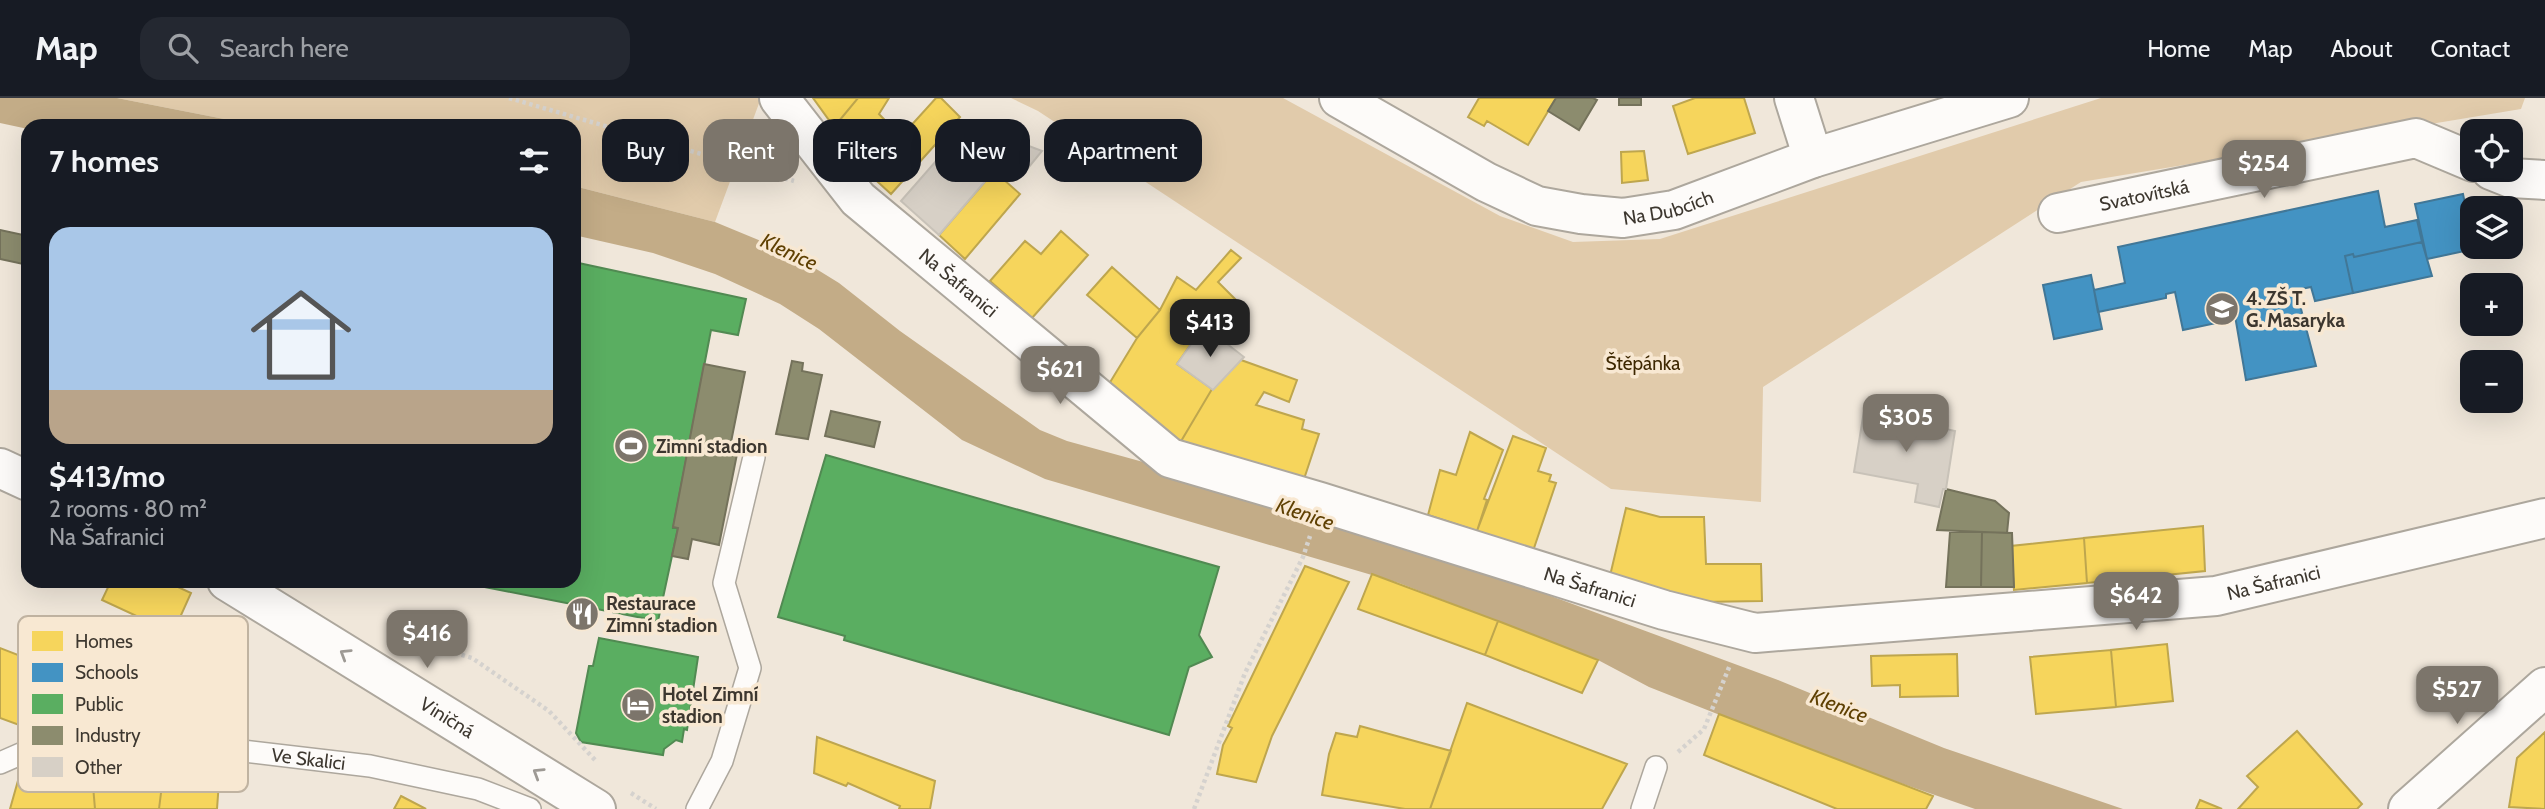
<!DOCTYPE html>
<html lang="en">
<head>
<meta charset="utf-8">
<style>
  body { margin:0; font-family:Cabin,sans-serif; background:#242831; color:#f1f3f6; height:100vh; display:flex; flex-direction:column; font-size:26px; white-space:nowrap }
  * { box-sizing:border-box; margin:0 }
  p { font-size:23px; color:#9ea1a6 }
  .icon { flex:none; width:38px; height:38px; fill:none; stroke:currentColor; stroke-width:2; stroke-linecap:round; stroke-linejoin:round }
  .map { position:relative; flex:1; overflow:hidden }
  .details { position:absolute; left:21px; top:21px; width:560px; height:469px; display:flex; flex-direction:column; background:#171b24; border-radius:21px; box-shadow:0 7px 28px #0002 }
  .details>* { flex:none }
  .hud { position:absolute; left:602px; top:21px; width:665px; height:63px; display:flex; gap:14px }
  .buttons { position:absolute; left:2460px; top:21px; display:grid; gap:14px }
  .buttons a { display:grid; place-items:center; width:63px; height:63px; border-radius:14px; background:#171b24; box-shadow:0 7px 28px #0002; font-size:35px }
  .price { position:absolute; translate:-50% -60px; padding:0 16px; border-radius:14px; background:#7c756b; color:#fff; font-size:23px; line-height:46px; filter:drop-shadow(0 2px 4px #0008) }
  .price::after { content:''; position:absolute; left:50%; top:42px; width:21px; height:16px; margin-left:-10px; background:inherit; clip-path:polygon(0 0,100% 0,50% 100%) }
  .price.selected { background:#222; color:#fff }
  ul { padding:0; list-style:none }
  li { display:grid; align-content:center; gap:14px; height:371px; padding:0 28px }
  li span { display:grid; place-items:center; height:217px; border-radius:21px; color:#555 }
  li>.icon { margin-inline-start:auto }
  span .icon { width:126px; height:126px; fill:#fffc; stroke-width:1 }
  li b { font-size:30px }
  h2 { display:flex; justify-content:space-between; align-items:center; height:84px; padding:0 28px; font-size:30px }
  .chip { padding:0 24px; border-radius:21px; background:#171b24; box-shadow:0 7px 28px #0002; font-size:24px; line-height:63px }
  .chip.selected { background:#7c756b; color:#fff }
  header { display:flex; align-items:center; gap:42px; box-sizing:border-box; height:98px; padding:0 35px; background:#171b24; border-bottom:2px solid #363941 }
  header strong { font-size:33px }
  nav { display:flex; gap:38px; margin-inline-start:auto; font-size:24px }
  .search { width:490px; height:63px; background:#242831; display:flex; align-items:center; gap:18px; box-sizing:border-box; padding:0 24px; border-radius:21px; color:#9ea1a6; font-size:26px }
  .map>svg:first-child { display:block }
  .forest { fill:#e1cbab }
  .water { fill:#c3ac87 }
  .homes { fill:#f6d55c; stroke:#bea64e; stroke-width:2 }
  .schools { fill:#4393c3; stroke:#417797; stroke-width:2 }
  .public { fill:#5aae61; stroke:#518a52; stroke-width:2 }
  .industry { fill:#8c8c6e; stroke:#74725b; stroke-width:2 }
  .building { fill:#d7d0c6; stroke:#c8c2b8; stroke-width:2 }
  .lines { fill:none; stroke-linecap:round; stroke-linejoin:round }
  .service-casing { stroke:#ada79d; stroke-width:24 }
  .minor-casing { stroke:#ada79d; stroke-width:42 }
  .path { stroke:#d5d2ce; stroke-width:4.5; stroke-dasharray:3.5 3.5; stroke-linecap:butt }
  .service { stroke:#fdfbf9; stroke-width:21 }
  .minor { stroke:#fdfbf9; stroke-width:38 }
  .oneway { stroke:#9d9994 }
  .labels { text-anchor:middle; stroke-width:7; stroke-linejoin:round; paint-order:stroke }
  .street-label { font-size:19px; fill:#3d372f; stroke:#f8e8d2 }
  .poi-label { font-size:19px; font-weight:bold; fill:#3d372f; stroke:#f8e8d2; text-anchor:start }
  .park-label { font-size:19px; fill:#3d2700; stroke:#f8e8d2 }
  .water-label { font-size:21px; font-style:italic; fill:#5f4002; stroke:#f8e8d2 }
  .key { fill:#f8e8d2; stroke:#c0b3a1; stroke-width:2 }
  .key-label { font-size:19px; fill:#3d372f }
</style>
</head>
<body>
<header>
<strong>Map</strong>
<div class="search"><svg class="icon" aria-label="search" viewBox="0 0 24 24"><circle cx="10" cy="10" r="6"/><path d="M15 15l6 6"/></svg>Search here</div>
<nav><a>Home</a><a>Map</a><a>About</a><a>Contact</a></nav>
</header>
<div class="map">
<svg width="2545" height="711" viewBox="0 0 2545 711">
  <rect width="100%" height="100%" fill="#f0e7da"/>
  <path class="forest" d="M117,0H761L715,124L574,88V28H260Z
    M1011,0H1283L1500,118L1573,144L1660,141L2101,0H2525L2521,11L2081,84L1763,289L1761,404L1611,391L1038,13Z"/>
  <path class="water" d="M0,0H117L260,28H28V31L0,25Z
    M574,88L715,124L792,156L839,185L900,233L1040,332L1067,343L1274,400L1448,460L1778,582L1944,650L2123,711H1975L1826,659L1649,589L1598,562L1399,485L1045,381L962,342L819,231L780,206L715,176L653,155L574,137Z"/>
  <path class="homes" d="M813,0H858L834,29Z
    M858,0H889L879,16L901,39L868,75L834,29Z
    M936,0H941L960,19L891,96L868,75Z
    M1479,0H1556L1528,47L1487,23L1484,28L1468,19Z
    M1744,0L1755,35L1688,56L1673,8L1695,0Z
    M1644,53L1648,82L1622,85L1621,54Z
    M994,73L1020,96L965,161L939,137Z
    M1061,133L1088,157L1032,220L990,183L1025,143L1041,156Z
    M1231,152L1241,160L1218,184L1238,204L1231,215L1220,208L1207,223L1223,236L1220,240L1204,228L1177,266L1212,291L1180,345L1109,286L1137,240L1160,212L1177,179L1196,192Z
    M1112,169L1160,212L1137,240L1087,197Z
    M1241,262L1297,282L1289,304L1264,294L1256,307L1304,322L1302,331L1319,336L1304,381L1180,345L1212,291Z
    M1470,334L1503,352L1484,401L1487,402L1477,433L1428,417L1440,372L1456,377Z
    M1513,338L1546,350L1538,373L1551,377L1549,383L1556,385L1533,453L1477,433Z
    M1626,410L1660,419H1704L1706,466H1761L1762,503L1700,504L1609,482Z
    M2203,428L2205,473L2087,485L2084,440Z
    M2084,440L2087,485L2014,492L2011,448Z
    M1305,468L1349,484L1272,638L1256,684L1217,676L1223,647L1232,630L1228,628Z
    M1372,476L1498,523L1485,557L1358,511Z
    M111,483H165L191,495L173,535L102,502Z
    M1498,523L1598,562L1582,595L1485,557Z
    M2167,546L2173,603L2116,609L2111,552Z
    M27,549L51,558L47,568L64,574L41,635L0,620V550L23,559Z
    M2111,552L2116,609L2036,616L2030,559Z
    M1957,556L1958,598L1900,599V587L1872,588L1871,558Z
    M1467,605L1627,666L1602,711H1430Z
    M1719,616L1933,698L1932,700L1926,711H1837L1704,657Z
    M1360,628L1451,653L1430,711H1405L1322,697L1329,656L1336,635L1357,639Z
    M2297,633L2362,706L2357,711H2238L2258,689L2247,678Z
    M2545,634V711L2509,709L2517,660Z
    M817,639L935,683L930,711H899L900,708L848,685L846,688L814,675Z
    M91,664L164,671L159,711H95Z
    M91,664L95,711H10L21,672L27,668Z
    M164,671L219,683L217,711H159Z
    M401,698L426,711H394Z
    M2200,702L2222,711H2196Z"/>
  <path class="schools" d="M2378,93L2385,129L2417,122L2422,144L2354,159L2353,156L2345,158L2353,195L2315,203L2311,189L2296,192L2316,268L2246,282L2233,206L2218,209L2221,224L2183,232L2175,194L2166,196V200L2098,214L2094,192L2125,185L2118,149Z
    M2463,96L2474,151L2427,161L2415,106Z
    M2422,144L2432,178L2353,195L2345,158L2353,156L2354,159Z
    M2091,177L2102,231L2054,241L2043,187Z"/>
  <path class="public" d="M574,164L746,201L738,237L711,232L673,430H678L658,523L454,483H574Z
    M826,357L1219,469L1199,537L1212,559L1189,569L1169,637L844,542L845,538L778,519Z
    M599,540L698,559L687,632L684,631L682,644L676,642L664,651L663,657L581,644L576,635L589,568H593Z"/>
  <path class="industry" d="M1556,0H1593L1597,2L1579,32L1548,13Z
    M1619,0H1641V7H1619Z
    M0,132L28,138V167L0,161Z
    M792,263L803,265L802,273L822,277L808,341L776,336Z
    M704,266L745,274L729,354L737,356L719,447L692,441L688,461L672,458L678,430L673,429Z
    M831,313L880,324L874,349L825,338Z
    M1946,391L1995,403L2009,415L2007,435L1937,432Z
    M1950,434H1982L1981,489H1946Z
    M1982,434L2012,435L2014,489H1981Z"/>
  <path class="building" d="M1013,42L1042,53L1024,75L1010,64L999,77L994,73L939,137L901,103L944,54L958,66L970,51L982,59L985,55L997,61Z
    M1204,228L1244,259L1213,292L1177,266Z
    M1864,313L1955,333L1946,391H1943L1939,409L1915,404L1918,386L1854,374Z"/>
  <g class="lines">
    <g class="service-casing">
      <g id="service">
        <path id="s1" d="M0,665L41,647L210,649L370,668L478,691L530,711"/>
        <path d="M697,711L722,663L750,570L724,485L754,359"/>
        <path d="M1642,711L1656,669"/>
      </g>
    </g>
    <g class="minor-casing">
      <g id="minor">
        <path id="s2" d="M779,0L858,101L1170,360L1320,404L1664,512L1755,535L2216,498L2545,420"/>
        <path id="s3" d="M1339,0L1486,84L1537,108L1581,116L1623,120L1674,112L1813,60L2009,0"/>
        <path d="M1794,0L1813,60"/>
        <path d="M2491,72L2511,80L2545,82"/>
        <path id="s4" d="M2058,115L2416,40L2473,64"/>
        <path d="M0,370L28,383"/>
        <path id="s5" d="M227,483L596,711"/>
        <path d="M2408,711L2545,589"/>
      </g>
    </g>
    <path class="path" d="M509,0L794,83
      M388,534L472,560L549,613L596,663
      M1678,654L1704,631L1730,567
      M631,695L656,711
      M1194,711L1245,575L1303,459L1310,438"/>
    <use href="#service" class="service"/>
    <use href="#minor" class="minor"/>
  </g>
  <defs><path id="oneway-chevron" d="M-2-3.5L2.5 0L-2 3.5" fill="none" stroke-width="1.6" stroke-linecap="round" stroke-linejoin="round" transform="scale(1.75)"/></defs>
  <g class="oneway">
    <use href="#oneway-chevron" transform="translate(345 556) rotate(-148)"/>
    <use href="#oneway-chevron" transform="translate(538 675) rotate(-148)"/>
  </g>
  <defs>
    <g id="school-disc" transform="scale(1.75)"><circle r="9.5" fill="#7c756b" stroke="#f8e8d2"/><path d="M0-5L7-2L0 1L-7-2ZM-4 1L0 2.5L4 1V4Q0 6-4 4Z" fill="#fff"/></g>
    <g id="stadium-disc" transform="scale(1.75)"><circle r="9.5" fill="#7c756b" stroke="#f8e8d2"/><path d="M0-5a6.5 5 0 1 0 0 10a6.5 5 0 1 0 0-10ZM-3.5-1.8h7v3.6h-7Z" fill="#fff"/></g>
    <g id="restaurant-disc" transform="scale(1.75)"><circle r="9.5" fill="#7c756b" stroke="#f8e8d2"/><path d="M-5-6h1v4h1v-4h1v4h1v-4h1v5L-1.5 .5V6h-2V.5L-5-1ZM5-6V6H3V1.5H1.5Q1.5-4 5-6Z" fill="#fff"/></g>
    <g id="hotel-disc" transform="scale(1.75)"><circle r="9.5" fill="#7c756b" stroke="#f8e8d2"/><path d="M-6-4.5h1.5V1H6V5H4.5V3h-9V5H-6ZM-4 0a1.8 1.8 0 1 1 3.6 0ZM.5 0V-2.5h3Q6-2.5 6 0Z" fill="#fff"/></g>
  </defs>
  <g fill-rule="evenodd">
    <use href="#school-disc" x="2222" y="211"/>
    <use href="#stadium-disc" x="631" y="348"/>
    <use href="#restaurant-disc" x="582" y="516"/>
    <use href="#hotel-disc" x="638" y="607"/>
  </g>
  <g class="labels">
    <g class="street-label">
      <text dy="7" stroke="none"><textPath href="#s4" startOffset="88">Svatovítská</textPath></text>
      <text dy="7" stroke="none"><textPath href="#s3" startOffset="359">Na Dubcích</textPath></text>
      <text dy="7" stroke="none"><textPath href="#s2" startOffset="259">Na Šafranici</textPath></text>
      <text dy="7" stroke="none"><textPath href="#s2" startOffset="1666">Na Šafranici</textPath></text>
      <text dy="7" stroke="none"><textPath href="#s2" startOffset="973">Na Šafranici</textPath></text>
      <text dy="7" stroke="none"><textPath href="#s5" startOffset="259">Viničná</textPath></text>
      <text dy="7" stroke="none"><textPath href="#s1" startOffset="313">Ve Skalici</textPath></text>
    </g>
    <g class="poi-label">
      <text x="2246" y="207">4. ZŠ T.<tspan x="2246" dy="22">G. Masaryka</tspan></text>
      <text x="656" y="355">Zimní stadion</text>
      <text x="606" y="512">Restaurace<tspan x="606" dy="22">Zimní stadion</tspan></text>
      <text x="662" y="603">Hotel Zimní<tspan x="662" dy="22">stadion</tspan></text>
    </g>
    <g class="park-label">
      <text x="1643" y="272">Štěpánka</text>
    </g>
    <g class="water-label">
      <text transform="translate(789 154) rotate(25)" y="7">Klenice</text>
      <text transform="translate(1305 416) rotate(19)" y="7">Klenice</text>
      <text transform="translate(1839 608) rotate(21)" y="7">Klenice</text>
    </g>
  </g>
  <rect x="18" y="518" width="230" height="176" rx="10" class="key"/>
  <rect x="32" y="533" width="31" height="20" fill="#f6d55c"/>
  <rect x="32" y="565" width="31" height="19" fill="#4393c3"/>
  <rect x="32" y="596" width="31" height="20" fill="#5aae61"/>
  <rect x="32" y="628" width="31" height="19" fill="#8c8c6e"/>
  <rect x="32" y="659" width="31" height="20" fill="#d7d0c6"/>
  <g class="key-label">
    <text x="75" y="550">Homes</text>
    <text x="75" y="581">Schools</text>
    <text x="75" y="613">Public</text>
    <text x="75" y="644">Industry</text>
    <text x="75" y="676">Other</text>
  </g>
</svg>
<div class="buttons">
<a><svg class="icon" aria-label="locate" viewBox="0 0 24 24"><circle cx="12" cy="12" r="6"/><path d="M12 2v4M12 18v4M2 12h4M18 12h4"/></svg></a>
<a><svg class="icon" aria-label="layers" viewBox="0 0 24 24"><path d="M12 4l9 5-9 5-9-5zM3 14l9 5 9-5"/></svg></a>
<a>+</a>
<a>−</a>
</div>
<b class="price" style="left:2264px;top:102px">$254</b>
<b class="price selected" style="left:1210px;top:261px">$413</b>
<b class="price" style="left:1060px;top:308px">$621</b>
<b class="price" style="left:1906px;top:356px">$305</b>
<b class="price" style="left:2136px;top:534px">$642</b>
<b class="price" style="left:427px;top:572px">$416</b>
<b class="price" style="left:2457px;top:628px">$527</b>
<div class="hud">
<a class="chip">Buy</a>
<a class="chip selected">Rent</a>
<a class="chip">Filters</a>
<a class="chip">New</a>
<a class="chip">Apartment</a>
</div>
<section class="details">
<h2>7 homes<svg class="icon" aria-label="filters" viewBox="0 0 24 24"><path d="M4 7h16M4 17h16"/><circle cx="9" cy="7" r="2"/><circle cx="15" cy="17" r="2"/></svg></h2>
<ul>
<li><span style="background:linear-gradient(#a9c7e8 75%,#b9a48a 0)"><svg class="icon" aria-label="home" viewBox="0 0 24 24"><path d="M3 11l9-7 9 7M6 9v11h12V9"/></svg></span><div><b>$413/mo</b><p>2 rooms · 80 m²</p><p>Na Šafranici</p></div></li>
</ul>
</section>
</div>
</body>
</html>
